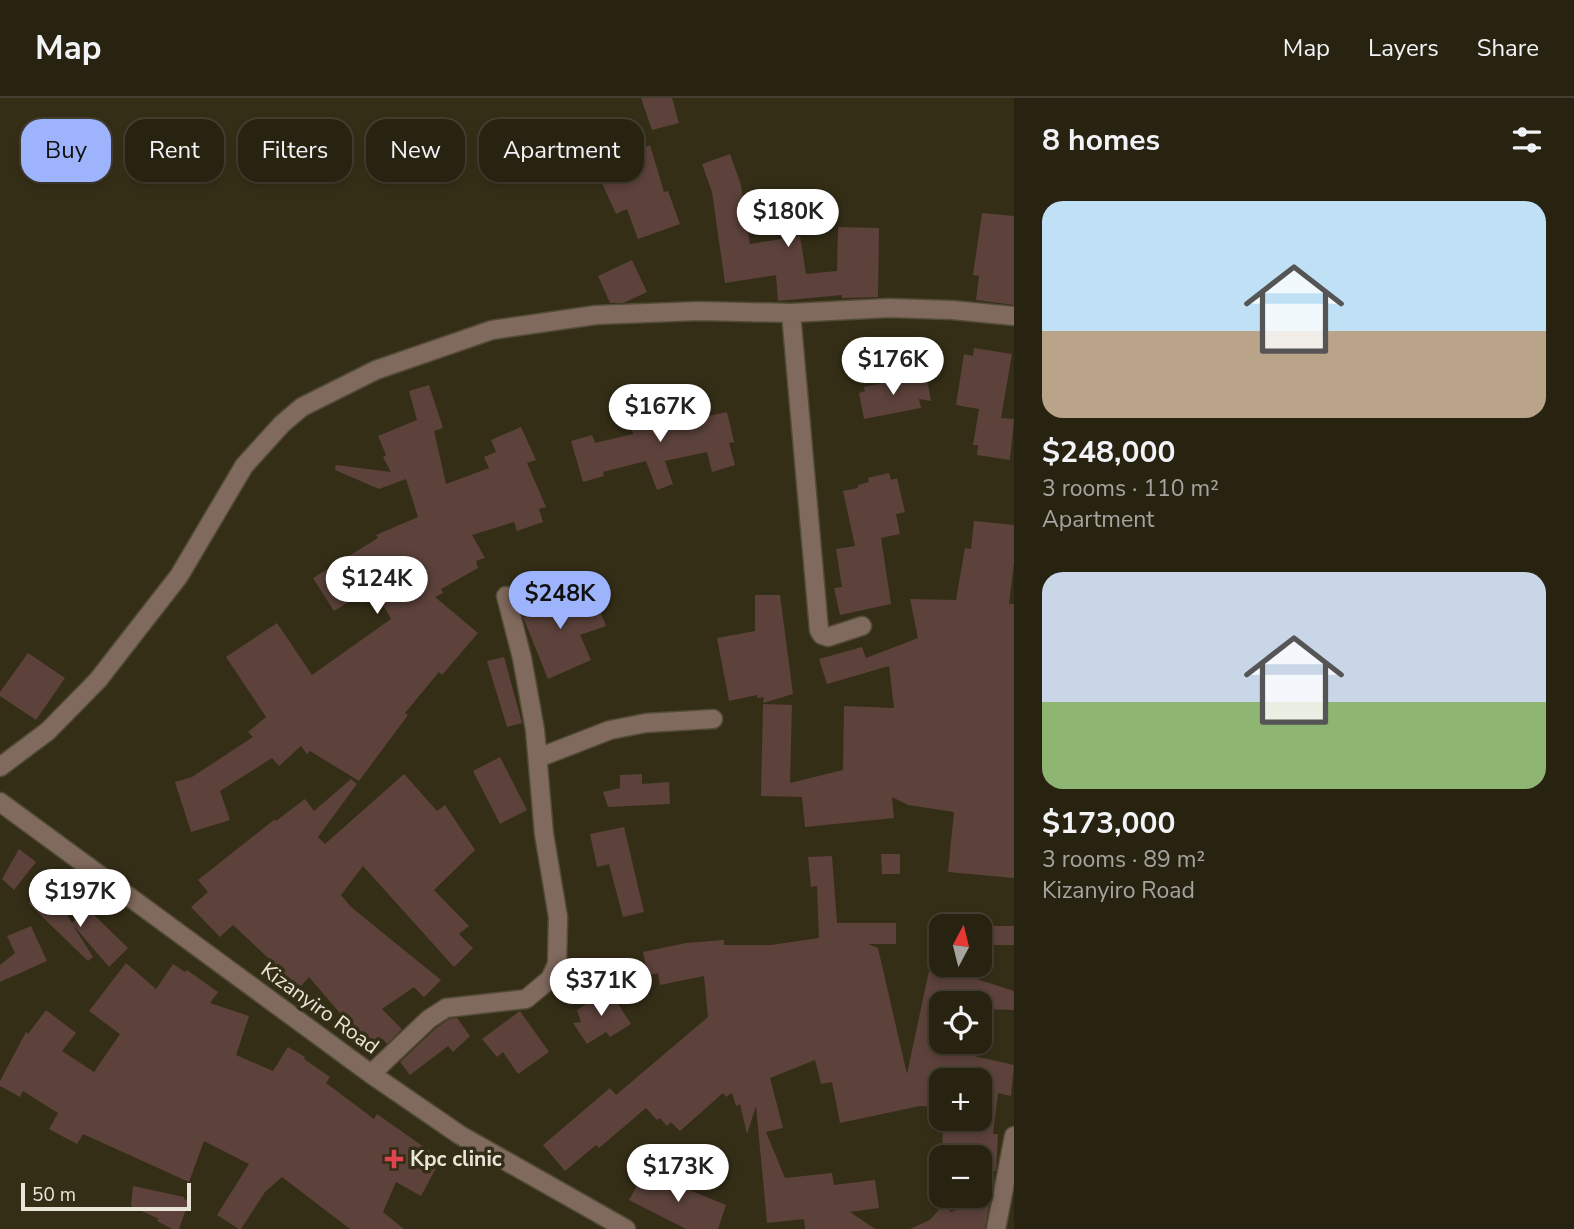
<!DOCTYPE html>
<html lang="en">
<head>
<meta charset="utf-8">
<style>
  body { margin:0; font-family:"Nunito Sans",sans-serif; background:#342f1f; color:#f1f3f6; height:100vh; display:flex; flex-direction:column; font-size:26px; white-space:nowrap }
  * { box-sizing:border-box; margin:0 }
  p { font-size:23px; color:#a5a49f }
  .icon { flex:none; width:38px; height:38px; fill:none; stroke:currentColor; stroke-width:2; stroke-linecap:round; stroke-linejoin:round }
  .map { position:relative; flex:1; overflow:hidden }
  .side { display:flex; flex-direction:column; background:#282211; width:560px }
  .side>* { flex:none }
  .banner { position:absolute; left:21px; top:21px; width:665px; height:63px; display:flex; gap:14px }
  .needle { width:46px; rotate:7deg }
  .tools { position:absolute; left:929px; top:816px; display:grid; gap:14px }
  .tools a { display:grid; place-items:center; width:63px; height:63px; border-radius:14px; background:#282211; box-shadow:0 4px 10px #0003,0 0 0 2px #443f31; font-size:35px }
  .scale { position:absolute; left:21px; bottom:18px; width:170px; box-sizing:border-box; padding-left:7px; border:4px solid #e9e6d8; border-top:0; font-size:19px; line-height:24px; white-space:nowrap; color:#e9e6d8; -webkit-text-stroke:5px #352e17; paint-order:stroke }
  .price { position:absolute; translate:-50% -60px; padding:0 16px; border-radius:24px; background:#fff; color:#222; font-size:23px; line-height:46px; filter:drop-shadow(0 2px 4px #0008) }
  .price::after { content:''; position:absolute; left:50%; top:42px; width:21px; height:16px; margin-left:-10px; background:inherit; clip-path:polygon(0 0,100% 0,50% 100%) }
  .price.active { background:#9db4fd; color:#111 }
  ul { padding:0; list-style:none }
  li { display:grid; align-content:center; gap:14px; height:371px; padding:0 28px }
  li span { display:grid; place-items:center; height:217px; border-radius:21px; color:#555 }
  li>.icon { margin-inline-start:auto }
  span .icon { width:126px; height:126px; fill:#fffc; stroke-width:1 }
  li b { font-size:30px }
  h2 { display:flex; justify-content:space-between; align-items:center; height:84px; padding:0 28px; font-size:30px }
  .pill { padding:0 24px; border-radius:21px; background:#282211; box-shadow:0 4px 10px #0003,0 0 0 2px #443f31; font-size:24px; line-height:63px }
  .pill.active { background:#9db4fd; color:#111 }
  header { display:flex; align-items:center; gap:42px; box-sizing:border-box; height:98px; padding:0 35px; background:#282211; border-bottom:2px solid #443f31 }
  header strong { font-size:33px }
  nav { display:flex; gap:38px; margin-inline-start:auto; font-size:24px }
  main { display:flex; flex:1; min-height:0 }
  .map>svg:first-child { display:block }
  .building { fill:#5c423b }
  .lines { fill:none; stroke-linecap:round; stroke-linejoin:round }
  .minor-casing { stroke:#524b36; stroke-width:21 }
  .minor { stroke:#80695d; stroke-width:18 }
  .health-dot { fill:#e0444e; stroke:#352e17; stroke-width:2.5 }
  .labels { text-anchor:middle; stroke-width:7; stroke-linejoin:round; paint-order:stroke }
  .street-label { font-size:21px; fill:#e9e6d8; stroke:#352e17 }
  .poi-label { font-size:21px; font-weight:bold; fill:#e9e6d8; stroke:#352e17; text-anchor:start }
</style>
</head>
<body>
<header>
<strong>Map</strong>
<nav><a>Map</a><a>Layers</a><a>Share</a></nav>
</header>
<main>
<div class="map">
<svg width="1014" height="1131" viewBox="0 0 1014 1131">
  <rect width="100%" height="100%" fill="#352e17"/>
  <path class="building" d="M641,0H672L679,25L652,32Z
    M650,47L664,94L668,93L680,126L638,141L627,111L616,116L596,72Z
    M730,56L741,87L750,146L800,138L806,176L837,173L838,129L879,130L878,199L842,200V197L778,203L776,177L725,185L712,94L702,66Z
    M982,115L1014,118V207L976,202L979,178L973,177Z
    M632,162L647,194L623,205H610L598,178Z
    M974,250L1012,256L1001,320L1014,321L1010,362L977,357L978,347H973L979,311L956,307L964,256L973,258Z
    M904,280L905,285L927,281L931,303L919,301L921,310L864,321L859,295L865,293L864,289Z
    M429,287L443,330L434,333L446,386L489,370L484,359L496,354L491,342L521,329L536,362L527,365L546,409L539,411L543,424L517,433L514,424L472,437L485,460L476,463L478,470L441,491L443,495L435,499L478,535L442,577L439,574L405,615L408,617L359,683L310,653L307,656L301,648L279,668L272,660L220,693L230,722L191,734L175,684L192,679L253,639L248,634L266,619L226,559L277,525L312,577L391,521L373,489L334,513L313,480L378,440L376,437L418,419L406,381L379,391L335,372L336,367L391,374L383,359L386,357L378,338L417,322L409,293Z
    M700,305L703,319L727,314L734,344L729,345L735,367L712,374L707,354L665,363L673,386L657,392L646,363L603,374L604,378L583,384L571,343L592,337L595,345L633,336L630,323L632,321L647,316L648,318Z
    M889,375L891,382L897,380L905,414L896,416L900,436L881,440L891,506L840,517L834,490L842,489L836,451L855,448L843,393L858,390V387L869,384L868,380Z
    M974,423L1014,427V465L1009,506H1014V780L948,774L954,714L908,707L892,699L894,720L805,729L802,699L761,698L763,606L792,607L790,685L843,672L844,608L894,610L889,568L827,586L819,561L862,549L866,560L918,540L910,501L956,502L965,450L971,451Z
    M557,485L570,518L598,508L606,528L580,537L591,562L548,581L523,519L536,515L530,496Z
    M755,497H780L793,596L763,605L764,599L757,600V597L729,603L717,540L755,533Z
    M28,555L65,580L36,622L0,598V594Z
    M504,559L522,625L507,629L487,563Z
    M500,659L527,712L500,726L473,673Z
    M404,676L437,713L445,707L475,752L434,792L469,828L459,836L473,850L454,869L363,768L341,797L351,809L441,882L424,899L414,889L382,911L402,931L387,946L383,941L374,950L357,933L353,937L341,925L345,921L309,879L295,895L274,877L280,871L233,827L220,839L191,809L208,794L198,782L275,721L276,723L305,701L314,713L351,681L357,686L318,739L325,746Z
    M642,676V686L669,684L670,706L608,709L603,694L620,690V677Z
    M624,729L644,814L623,819L609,766L597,769L590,736Z
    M19,751L36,764L14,792L2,781Z
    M881,756H900V776H882Z
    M832,758L837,825H896V846H868L878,850L907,976L933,854H942V870L1014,893V912L985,911V905H942V943L974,944V958L1014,967L1011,998L998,995L993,1036H998L996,1073H980V1059H942L943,1020H980V982H942V1009L920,1008L840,1025L832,984L821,986L815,962L770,980L783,1030L766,1034L785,1080L832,1075L834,1087L875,1082L879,1110L850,1114L875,1131H805L804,1121L767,1125L756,1008L747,1036L740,1006L736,1008L732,995L726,999L723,995L680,1033L671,1024L667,1028L660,1020L657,1022L646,1010L599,1050L596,1047L565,1073L543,1047L610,990L616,997L708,919L704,878L660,887L658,875L648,878L643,854L686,845L724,842V847H771L819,840L817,788L811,789L808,759Z
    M52,791L72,825L87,810L128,850L109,869L73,827L93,859L88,863L28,805Z
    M31,828L47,863L0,884V867L15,855L7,838Z
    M987,828H1014V847H987Z
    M126,865L156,891L173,866L185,874L187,872L218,894L210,905L249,918L236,957L273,973L288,949L305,959L304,961L330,979L326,985L374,1021L377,1016L441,1061L421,1098L396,1084L383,1114L404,1131H350L282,1079L265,1094L241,1131H239L217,1117L249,1066L204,1043L189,1084L83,1036L77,1046L49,1031L58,1015L23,993L20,999L0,988V983L26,934L28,936L46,912L76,935L62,953L94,974L120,936L89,913Z
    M609,892L631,926L610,939L606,934L587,946L573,925L581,924L577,912Z
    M520,913L549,954L518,976L503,954L497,959L482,941Z
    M457,920L470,938L453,954L448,948L410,977L400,964L436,930L449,921Z
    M643,1077L657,1085L660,1080L726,1107L718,1131H686L629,1102Z
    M133,1088L184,1099V1101L189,1103L179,1131H172L157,1123L159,1121L131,1108Z
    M985,1101L989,1109L985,1131H910L930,1122L943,1107L951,1114Z"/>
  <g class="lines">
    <g class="minor-casing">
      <path id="minor" d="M791,215L819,532L822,537L828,539L862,528
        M538,660L610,632L646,625L713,621
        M0,669L48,633L98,582L179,478L244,368L282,326L302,309L376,272L492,232L596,217L699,213L791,215L889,210L952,212L1014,218
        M0,704L371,976L460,1037L626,1131
        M371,976L429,921L446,910L526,901L550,881L557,866L558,819L544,736L535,632L522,560L506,498
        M996,1131L1014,1038"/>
    </g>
    <use href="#minor" class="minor"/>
  </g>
  <path class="health-dot" d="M390.5 1050.5h7v7h7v7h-7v7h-7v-7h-7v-7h7z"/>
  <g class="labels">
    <g class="street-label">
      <text transform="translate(320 910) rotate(36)" y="7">Kizanyiro Road</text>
    </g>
    <g class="poi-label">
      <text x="410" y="1068">Kpc clinic</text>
    </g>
  </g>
</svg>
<div class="tools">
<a><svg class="needle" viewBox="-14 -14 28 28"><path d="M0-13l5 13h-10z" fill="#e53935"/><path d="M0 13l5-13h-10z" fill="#a5a49f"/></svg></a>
<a><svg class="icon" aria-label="locate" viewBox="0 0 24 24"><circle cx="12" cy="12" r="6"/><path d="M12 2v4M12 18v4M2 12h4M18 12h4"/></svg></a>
<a>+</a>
<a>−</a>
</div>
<div class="scale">50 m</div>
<b class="price" style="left:788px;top:151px">$180K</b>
<b class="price" style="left:893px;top:299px">$176K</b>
<b class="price" style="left:660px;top:346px">$167K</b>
<b class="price" style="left:377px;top:518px">$124K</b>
<b class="price active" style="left:560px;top:533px">$248K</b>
<b class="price" style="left:80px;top:831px">$197K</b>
<b class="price" style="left:601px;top:920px">$371K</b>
<b class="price" style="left:678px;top:1106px">$173K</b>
<div class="banner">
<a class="pill active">Buy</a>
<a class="pill">Rent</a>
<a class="pill">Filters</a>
<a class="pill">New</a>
<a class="pill">Apartment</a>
</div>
</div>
<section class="side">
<h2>8 homes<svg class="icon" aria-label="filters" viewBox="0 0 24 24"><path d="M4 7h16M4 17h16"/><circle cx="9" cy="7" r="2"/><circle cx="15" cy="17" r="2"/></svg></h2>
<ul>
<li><span style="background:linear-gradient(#bfe0f5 60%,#b9a48a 0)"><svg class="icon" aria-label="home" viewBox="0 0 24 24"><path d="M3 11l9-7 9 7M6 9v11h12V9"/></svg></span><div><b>$248,000</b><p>3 rooms · 110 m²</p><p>Apartment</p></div></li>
<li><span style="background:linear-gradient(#c9d6e8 60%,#8fb573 0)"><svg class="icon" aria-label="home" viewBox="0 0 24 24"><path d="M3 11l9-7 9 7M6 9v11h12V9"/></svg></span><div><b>$173,000</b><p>3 rooms · 89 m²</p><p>Kizanyiro Road</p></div></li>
</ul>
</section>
</main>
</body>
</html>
